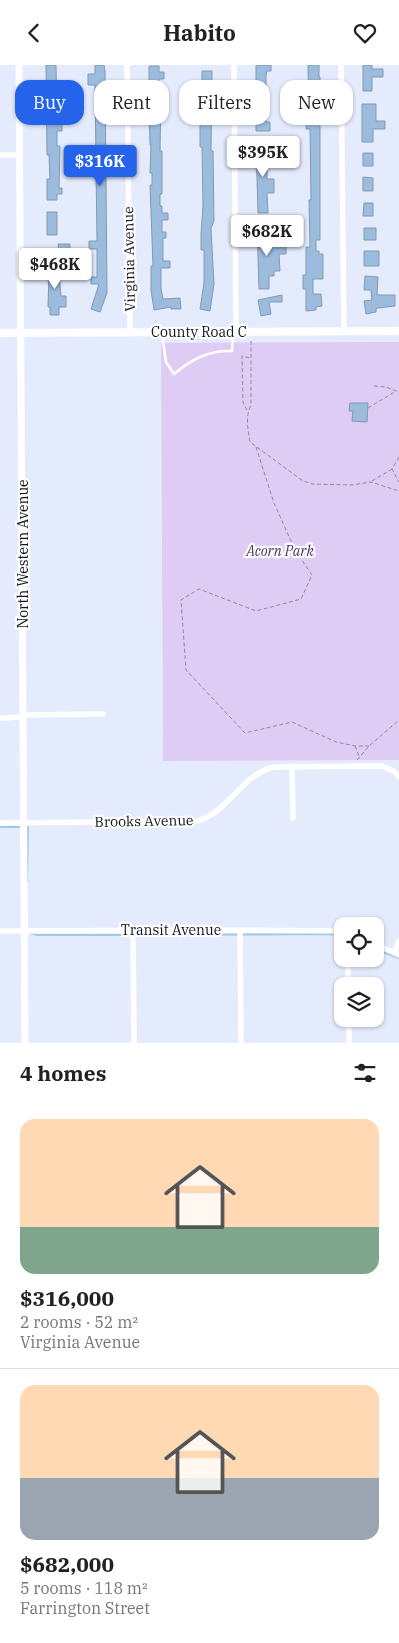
<!DOCTYPE html>
<html lang="en">
<head>
<meta charset="utf-8">
<style>
  body { margin:0; font-family:"IBM Plex Serif",serif; background:#f2f2f2; color:#202124; height:100vh; display:flex; flex-direction:column; font-size:19px; white-space:nowrap }
  * { box-sizing:border-box; margin:0 }
  p { font-size:16px; color:#757577 }
  .icon { flex:none; width:28px; height:28px; fill:none; stroke:currentColor; stroke-width:2; stroke-linecap:round; stroke-linejoin:round }
  .map { position:relative; height:978px; overflow:hidden }
  .drawer { display:flex; flex-direction:column; background:#fff; flex:1 }
  .drawer>* { flex:none }
  .top-card { position:absolute; left:15px; top:15px; width:370px; height:45px; display:flex; gap:10px }
  .fabs { position:absolute; left:334px; top:852px; display:grid; gap:10px }
  .fabs a { display:grid; place-items:center; width:50px; height:50px; border-radius:10px; background:#fff; box-shadow:0 1px 4px #0004; font-size:25px }
  .price { position:absolute; translate:-50% -42px; padding:0 11px; border-radius:5px; background:#fff; color:#222; font-size:16px; line-height:32px; filter:drop-shadow(0 1px 2px #0008) }
  .price::after { content:''; position:absolute; left:50%; top:30px; width:15px; height:11px; margin-left:-8px; background:inherit; clip-path:polygon(0 0,100% 0,50% 100%) }
  .price.current { background:#2563eb; color:#fff }
  ul { padding:0; list-style:none }
  li { display:grid; align-content:center; gap:10px; height:265px; padding:0 20px }
  li+li { border-top:1px solid #e0e0e0 }
  li span { display:grid; place-items:center; height:155px; border-radius:15px; color:#555 }
  li>.icon { margin-inline-start:auto }
  span .icon { width:90px; height:90px; fill:#fffc; stroke-width:1 }
  li b { font-size:21px }
  h2 { display:flex; justify-content:space-between; align-items:center; height:60px; padding:0 20px; font-size:21px }
  .chip { padding:0 18px; border-radius:15px; background:#fff; box-shadow:0 1px 4px #0004; font-size:18px; line-height:45px }
  .chip.current { background:#2563eb; color:#fff }
  header { display:flex; justify-content:space-between; align-items:center; height:65px; padding:0 20px; background:#fff; font-size:22px; font-weight:800 }
  .map>svg:first-child { display:block }
  .green { fill:#dfccf5 }
  .lines { fill:none; stroke-linecap:round; stroke-linejoin:round }
  .stream { stroke:#9ccbe2; stroke-width:2 }
  .building { fill:#9cbcde; stroke:#8399b0 }
  .path { stroke:#888d9c; stroke-width:1; stroke-dasharray:4 2.5; stroke-linecap:butt }
  .service { stroke:#fff; stroke-width:2.5 }
  .minor { stroke:#fff; stroke-width:5.5 }
  .tertiary { stroke:#fff; stroke-width:7 }
  .secondary { stroke:#fff; stroke-width:8 }
  .labels { text-anchor:middle; stroke-width:4.5; stroke-linejoin:round; paint-order:stroke }
  .street-label { font-size:14px; fill:#121520; stroke:#fff }
  .park-label { font-size:14px; font-style:italic; fill:#4d3367; stroke:#fff }
</style>
</head>
<body>
<header><svg class="icon" aria-label="back" viewBox="0 0 24 24"><path d="M15 5l-7 7 7 7"/></svg>Habito<svg class="icon" aria-label="heart" viewBox="0 0 24 24"><path d="M12 20l-8-8c-3-5 5-10 8-4 3-6 11-1 8 4z"/></svg></header>
<div class="map">
<svg width="399" height="978" viewBox="0 0 399 978">
  <rect width="100%" height="100%" fill="#e4ebfd"/>
  <path class="green" d="M399,277V695L163,696L161,278Z"/>
  <g class="lines">
    <path class="stream" d="M0,762H20
      M25,762H28L27,817
      M31,868L37,870H131
      M135,870L334,869L342,872
      M375,884L399,893"/>
  </g>
  <path class="building" d="M46,0H56L57,58H62V66H57V81H60L59,123H62V129H57V135H47V114H50L49,90H47Z
    M95,0H104L105,6L107,228L100,247L91,244L99,219H91V212H97V184H89V176H97L96,101H91V94L96,95L95,20H88V9H95Z
    M256,0H271V6H267L266,10V21H263L266,25V57H270V66H256Z
    M308,0H319V12H320V175H316V186H319V189H323V214H313V229H321L322,241L316,242V245L306,246V224H303V210H306V182H310L309,135H311L310,64H306L307,51H309Z
    M363,0H372V4H383V12H372V26H363Z
    M149,1H159V7H164V14H159V30H161L160,86H162V129H160V141H162V148H168V155H162V167H166V173H163V196H170V203H161V223L163,234L180,233L181,244H171V242L154,245L151,225V201H153L150,120H152V108H150L151,80H150L149,43H151V24L149,23Z
    M202,6H212L211,86H213L214,156L211,163L214,219L210,246L200,244L204,218V185H201V169L203,141L202,82H200V59H202Z
    M362,39H376V56H385V64H373V77H362Z
    M267,77V114H274V128H267L268,148H258L256,78Z
    M363,88H373V101H363Z
    M363,112L373,113V126H363Z
    M364,138H373V151H363Z
    M47,147H57V170H47Z
    M276,155H286L285,164H276Z
    M257,160H267V180H286V189H279L280,206H274V211H269V224H259Z
    M364,163H376V175H364Z
    M58,179H70V192H67V194H60Z
    M364,186H379V201H364Z
    M48,198H58L61,231H66V242H59V250H50V242H48L49,206Z
    M365,211L378,212L377,230H395V241L378,243L376,244V247L366,249L364,236L372,235L371,225H364Z
    M282,230V237H269L271,249L261,251L258,235Z
    M350,338H368L367,357L352,356L353,346H349Z"/>
  <g class="lines">
    <path class="path" d="M251,276V340C245,351 248,365 250,377L303,416L313,419L352,420L371,417L399,426
      M374,321L386,322L399,327
      M368,343L396,326
      M247,345L243,338L242,291L250,293
      M256,382L274,438L295,485L312,510L301,534L256,546L199,524L181,535L186,605L245,668L292,657L336,677L355,681H369
      M399,392L392,404L399,417
      M372,416L392,404
      M355,681L359,691
      M357,695L369,681L399,655"/>
    <path class="service" d="M162,269L166,297L174,309C192,294 209,285 232,286L233,269"/>
    <path class="minor" d="M127,0L130,268
      M234,0L236,267
      M341,0L344,267
      M0,90H20
      M23,650L103,649
      M0,653L23,652
      M292,701L293,753
      M0,758L197,756C229,747 242,709 274,702L381,701L394,706L399,712
      M133,865L134,978
      M240,865L241,978
      M0,866L240,865L342,866
      M375,879L399,890
      M394,888L399,876
      M348,894V921
      M349,954V978"/>
    <path class="tertiary" d="M19,0L25,978"/>
    <path class="secondary" d="M0,268L399,266"/>
  </g>
  <g class="labels">
    <g class="street-label">
      <text transform="translate(129 194) rotate(-91)" y="5">Virginia Avenue</text>
      <text x="199" y="272">County Road C</text>
      <text transform="translate(23 489) rotate(-90)" y="5">North Western Avenue</text>
      <text transform="translate(144 756) rotate(-1)" y="5">Brooks Avenue</text>
      <text x="171" y="870">Transit Avenue</text>
    </g>
    <g class="park-label">
      <text x="280" y="491">Acorn Park</text>
    </g>
  </g>
</svg>
<div class="fabs">
<a><svg class="icon" aria-label="locate" viewBox="0 0 24 24"><circle cx="12" cy="12" r="6"/><path d="M12 2v4M12 18v4M2 12h4M18 12h4"/></svg></a>
<a><svg class="icon" aria-label="layers" viewBox="0 0 24 24"><path d="M12 4l9 5-9 5-9-5zM3 14l9 5 9-5"/></svg></a>
</div>
<b class="price" style="left:263px;top:113px">$395K</b>
<b class="price current" style="left:100px;top:122px">$316K</b>
<b class="price" style="left:267px;top:192px">$682K</b>
<b class="price" style="left:55px;top:225px">$468K</b>
<div class="top-card">
<a class="chip current">Buy</a>
<a class="chip">Rent</a>
<a class="chip">Filters</a>
<a class="chip">New</a>
</div>
</div>
<section class="drawer">
<h2>4 homes<svg class="icon" aria-label="filters" viewBox="0 0 24 24"><path d="M4 7h16M4 17h16"/><circle cx="9" cy="7" r="2"/><circle cx="15" cy="17" r="2"/></svg></h2>
<ul>
<li><span style="background:linear-gradient(#ffd9b3 70%,#7fa58c 0)"><svg class="icon" aria-label="home" viewBox="0 0 24 24"><path d="M3 11l9-7 9 7M6 9v11h12V9"/></svg></span><div><b>$316,000</b><p>2 rooms · 52 m²</p><p>Virginia Avenue</p></div></li>
<li><span style="background:linear-gradient(#ffd9b3 60%,#9aa5b1 0)"><svg class="icon" aria-label="home" viewBox="0 0 24 24"><path d="M3 11l9-7 9 7M6 9v11h12V9"/></svg></span><div><b>$682,000</b><p>5 rooms · 118 m²</p><p>Farrington Street</p></div></li>
</ul>
</section>
</body>
</html>
